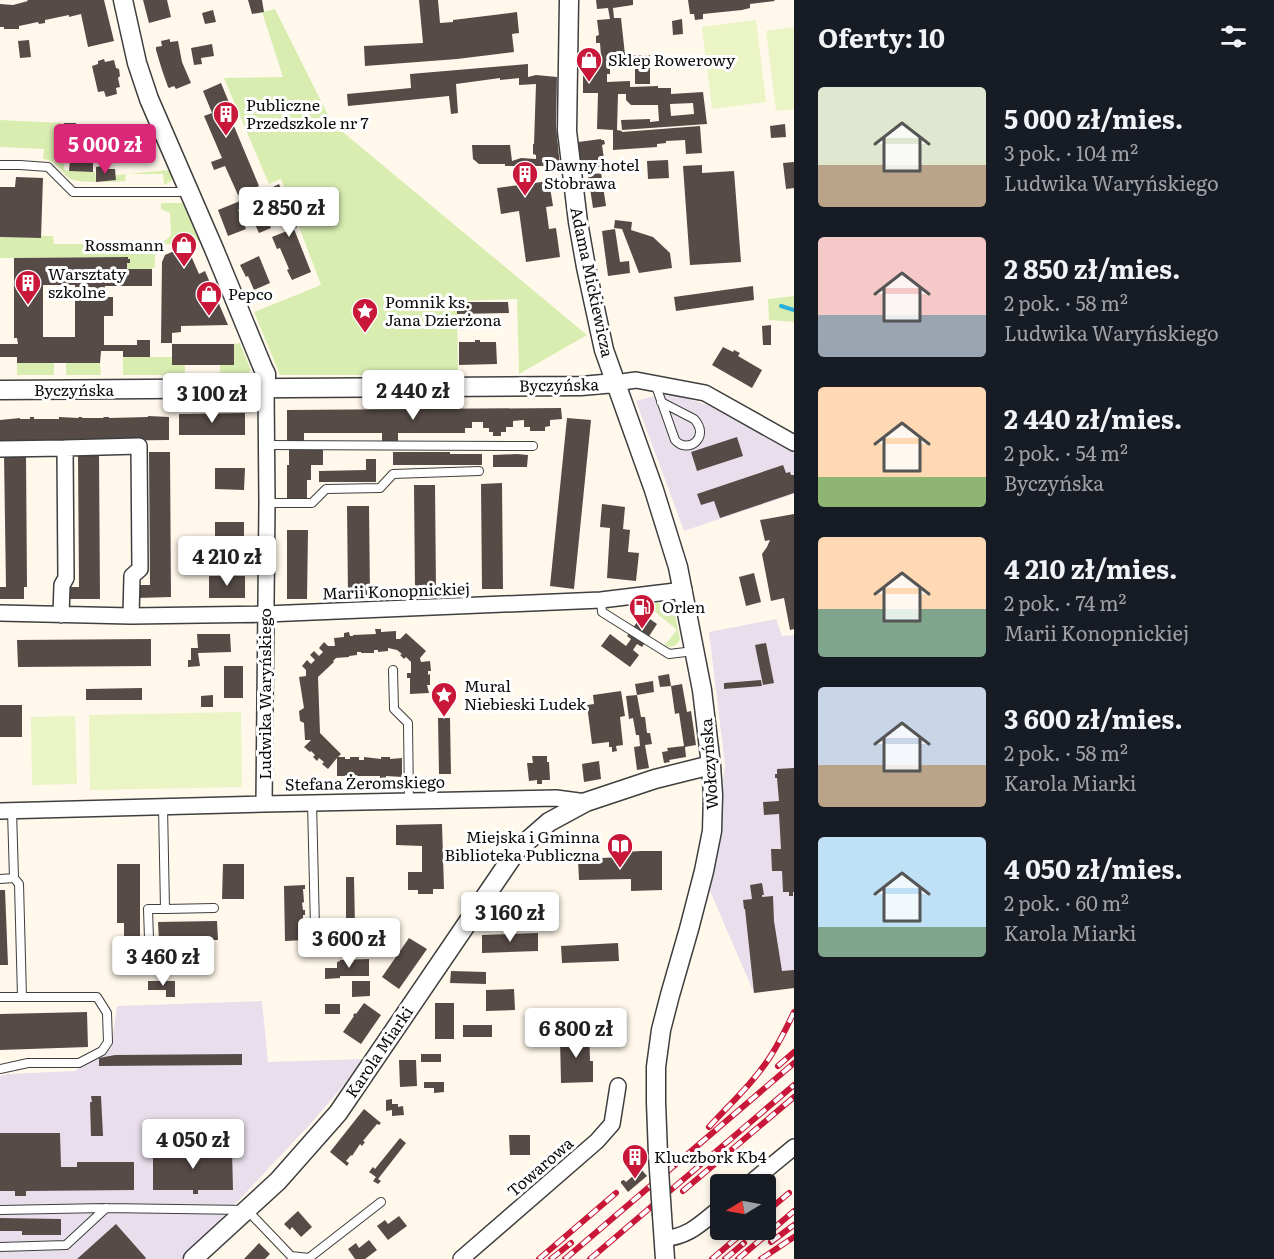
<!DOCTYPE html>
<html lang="pl">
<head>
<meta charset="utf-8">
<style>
  body { margin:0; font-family:Literata,serif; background:#242831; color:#f1f3f6; height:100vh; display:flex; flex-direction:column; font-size:22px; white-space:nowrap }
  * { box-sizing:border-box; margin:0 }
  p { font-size:20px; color:#9ea1a6 }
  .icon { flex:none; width:33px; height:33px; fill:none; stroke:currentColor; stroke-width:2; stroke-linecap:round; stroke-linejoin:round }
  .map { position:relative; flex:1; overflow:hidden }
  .drawer { display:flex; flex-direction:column; background:#171b24; width:480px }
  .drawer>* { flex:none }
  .needle { width:39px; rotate:260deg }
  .controls { position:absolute; left:710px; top:1174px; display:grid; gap:12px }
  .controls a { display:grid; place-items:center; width:66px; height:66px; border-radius:6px; background:#171b24; box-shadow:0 3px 9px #0003; font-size:30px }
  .price { position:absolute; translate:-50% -51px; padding:0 14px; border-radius:6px; background:#fff; color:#222; font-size:20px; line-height:39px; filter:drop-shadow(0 2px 3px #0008) }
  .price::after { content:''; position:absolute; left:50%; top:36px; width:18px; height:14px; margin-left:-9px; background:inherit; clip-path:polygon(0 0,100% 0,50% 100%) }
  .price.on { background:#db2777; color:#fff }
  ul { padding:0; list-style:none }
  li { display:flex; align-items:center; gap:18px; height:150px; padding:0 24px }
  li span { display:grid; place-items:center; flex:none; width:168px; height:120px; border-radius:6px; color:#555 }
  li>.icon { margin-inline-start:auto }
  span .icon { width:72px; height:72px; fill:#fffc; stroke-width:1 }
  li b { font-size:26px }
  h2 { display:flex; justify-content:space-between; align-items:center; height:72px; padding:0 24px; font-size:26px }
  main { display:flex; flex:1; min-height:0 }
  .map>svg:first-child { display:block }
  .industrial { fill:#e9dfec }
  .green { fill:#d9edb1 }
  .pitch { fill:#eaf4c4 }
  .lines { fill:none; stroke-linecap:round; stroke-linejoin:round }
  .stream { stroke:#2aaeda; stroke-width:4 }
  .building { fill:#564b47; fill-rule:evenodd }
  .service-casing { stroke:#3f3f3f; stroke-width:10 }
  .minor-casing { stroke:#3f3f3f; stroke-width:18 }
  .tertiary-casing { stroke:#3f3f3f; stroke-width:21 }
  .service { stroke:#fff; stroke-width:8 }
  .minor { stroke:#fff; stroke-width:15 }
  .tertiary { stroke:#fff; stroke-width:18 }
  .rail-casing { stroke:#c91739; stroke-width:6 }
  .rail { stroke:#fff; stroke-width:4; stroke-dasharray:11; stroke-linecap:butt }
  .tertiary-bridge-casing { stroke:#3f3f3f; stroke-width:21; stroke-linecap:butt }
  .tertiary-bridge { stroke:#fff; stroke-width:18 }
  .labels { text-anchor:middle; stroke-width:6; stroke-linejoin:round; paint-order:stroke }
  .poi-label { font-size:16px; fill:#0c0c0c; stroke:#fff; text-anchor:start }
  .street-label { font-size:16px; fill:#0c0c0c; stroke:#fff }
</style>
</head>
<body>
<main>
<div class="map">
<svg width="794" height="1259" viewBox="0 0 794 1259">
  <rect width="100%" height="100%" fill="#fff8eb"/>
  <path class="industrial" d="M668,392L710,406L794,452V494L684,531L636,401Z
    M776,619L782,636L794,635V988L754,993L710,891L714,849L725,765L709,632Z
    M262,1001L268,1062L366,1059L313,1121L195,1247L205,1259H0V1076L7,1074L75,1071L111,1048L117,1006Z"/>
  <path class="green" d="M275,9L332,123L587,335L519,374L517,299L457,301L458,375H280L254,312L321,285L281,179L269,184L224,78L283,77L262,12Z
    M0,120L64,123V169L69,171L95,172L96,182L116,180V175L169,170L172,178L171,181L164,185L163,174H126L125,181C114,182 77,184 69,178C59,171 59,161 43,159L44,149L0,147Z
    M161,203H183L200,240L179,244H155V267L152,269H127V263L130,259H128L127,257L0,258V237L40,238L41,236H53L54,244H154L166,240L171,235L170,213L161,209Z
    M794,296V322L769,320L768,299Z
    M240,343L251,370L247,375H220V365H233L234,344Z
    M123,357H172V365H185V375H123Z
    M17,363H54V375H17Z
    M66,363H100L101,375H66Z
    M645,602C658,602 667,604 675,615L680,640L675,646L668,647L665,645L677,630L646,604L609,607V612H608V606Z"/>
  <path class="pitch" d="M756,20L766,102L712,109L702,27Z
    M794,27V109L776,111L766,31Z
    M241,712L242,787L90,790L89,715Z
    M75,716L77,784L32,785L31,717Z"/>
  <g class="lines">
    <path class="stream" d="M781,306L794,310"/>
  </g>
  <path class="building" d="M27,0H104L114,41L88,47L81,14L69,17V15L45,20V23L39,24L38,22L19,26V29H4V27H0V4L13,5L28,1Z
    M143,0H167L171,17L149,23Z
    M248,0H262L264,12L252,14Z
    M419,0H438L440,23L453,22V20L517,12L519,33L512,34L514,52L457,59L365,66L364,46L423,43Z
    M596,0H633V5L613,8L614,18H621L625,55H650V84H635V64H611L610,51V74H607V82L630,81V87L658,86V88H671V94L703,92L707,124L622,130L621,120L650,119V122L659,121L658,105H631L626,100V94H618L617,130L622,131V132L700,126L702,153L686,154L685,140L666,141V143L657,144V147L613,150V130L597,129L598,93H583V55L601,56L600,43H596V36L599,35L597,20L610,19L608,8L597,9ZM693,103L694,114L671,116L670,104Z
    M688,0H774L775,1L750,4V8L742,10L703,14V19L695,20L694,14H690Z
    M213,10L216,22L205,24L202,13Z
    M682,19L683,34L673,35L672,21Z
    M170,39V42L178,41L182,62L191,83L176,89L174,86L169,88L168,87L162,70L156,50V47L162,46L161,41Z
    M29,40L31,57L20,58L18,41Z
    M212,44L214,56L201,58L202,64L194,65L191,48Z
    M104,59L105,62L114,60L116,68L119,69L120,76L118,78L120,87L116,88L117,94L106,97L104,91L98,92L92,66L98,64V61Z
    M528,64V77L536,75L557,77L556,126L560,166H505V164H479L473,159L472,145H510L512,161L521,158L536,159V155L533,154V144H534L536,84L519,85V78L500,80V78L456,84L458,113L451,114L449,96L348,106L347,94L411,88L410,74Z
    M221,83L230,105L226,107L259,186L238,195L225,166L214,170L211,162L222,158L204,116L212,113L203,91Z
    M64,123H76L75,154H64Z
    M785,124L786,137L771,138L770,126Z
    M137,128L141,139H144L146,142L145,148L140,150L142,154L117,163L112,150L115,148L113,144L106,147L104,142Z
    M601,139V140H604L605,144L602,145L605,166L581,169L578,142Z
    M668,160L669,178L648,179L647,161Z
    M70,161L93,162V172L69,171Z
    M794,162V188L786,189L783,163Z
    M702,165V173L734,171L741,262L690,265L683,166Z
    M102,166V169H115L116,180L96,182V167Z
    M601,173L606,206L593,208L588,175Z
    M16,177L43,178L41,238L0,237V187H15Z
    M549,181L553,206L546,207L549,229L556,228L560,257L526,262L519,211L501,214L497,188Z
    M279,184L297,227L294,229L311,272L292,280L287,270L289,269L280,248L277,249L272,237L287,231L269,189Z
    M245,199L247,206L238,210L246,229L228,236L218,210Z
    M266,217L271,228L259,233L254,222Z
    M615,220L632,222L631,230L653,237L670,253L672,268L639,273L622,229L614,228Z
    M615,229L620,262L629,261L630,273L608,276L602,231Z
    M189,251L199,274L205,271L228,325L181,326V332L172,333V343H161L162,262L165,255L172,252Z
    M259,256L270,283L254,290L248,276L246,277L240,265Z
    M128,257V259H130V263H127V269H152V286H105L104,297H113V316H104V345H137V340H150V357H123V351H101L100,363H17V357H0V344H18L17,338H14V258ZM43,285H75V337H43Z
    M753,286L754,300L676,311L674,297Z
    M457,302H508L509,313L457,314Z
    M771,325V345H763L762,326Z
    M475,340H480V342H496L497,364L459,365V342H475Z
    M172,344H234V365H172Z
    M723,347L733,352L734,350L740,353L738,356L762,370L752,388L712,365Z
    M561,408L562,419L550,420V426L545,427V431H530V427H524V420L513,421V427H506V432H501V436H493V432H489V428H483V422H472V428H465V433H398V441H382V433H304V442H287V410Z
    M245,413V435H179V414Z
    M148,416L169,417V440L0,442V420L20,418V419H30V417H34V419H59V417L78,418L79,417H82V418H104L103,417H109V418L148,417Z
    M567,418L591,420L574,589L550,586Z
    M737,437L743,456L697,471L691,452Z
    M289,447H323V465H311V480H307V500H287V465H289Z
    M149,452H170L171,597L137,598V585H150Z
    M393,452H450V454H482V465H393Z
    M78,454H99L100,599H66V587H79Z
    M517,454L528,455L527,467H493V455Z
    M4,455H26L27,587H24V599H0V587H6Z
    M366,459H376V482H319V471L366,470Z
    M783,465L786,473L790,472L791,475H794V493L720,518L714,501L701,505L697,494Z
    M215,468H245L244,490L215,489Z
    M502,483L503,589H482L481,484Z
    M414,485H435L436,591H415Z
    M602,504L625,507L623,529L630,530L628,552L639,553L636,581L607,578L610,528L600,527Z
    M347,506H369L370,595H348Z
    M794,514V629L790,630L784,598L771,601L762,554L767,547L770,540L765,541L760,520Z
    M215,522H244V543H215Z
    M287,530H308L307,599H287Z
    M754,573L761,602L746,606L739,577Z
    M209,576H245V598H209Z
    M643,614L657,624L642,647L637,644L633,650L639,655L630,667L601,646L610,634L626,646L631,639L627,636Z
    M375,629H381V632L396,631V639H400L406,633L426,651L420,658L421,662L430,661L431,671H428V675L430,674V685H427L429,693L410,694V678H407V673H411V662L406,657L404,659L400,655L402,654L397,650L388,648V651L378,652V650H374V653H361V652H357V655L349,656V657L336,658L333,661L334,662L318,677L320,733L341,754L338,757H345V759H350V757H359V760H364V757L381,759V757H390V759L402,758V777L386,776V781L380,780V776H354V780H349V776H337V758L328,769L322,764L324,762L319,758L317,761L313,757L315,755L311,751L310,752L304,747L311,740H305L304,723L300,721L299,711L304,708L299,677L306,676V670L302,666L307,660L311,664L315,660L310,655L314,651L319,656L323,652L319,648L324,642L328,646H335L334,638L344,637V633L349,632L350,636H353V635L376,634Z
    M197,634H230L231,652L198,653L200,666L188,667V660H191V648H198Z
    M151,639V666L18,667L17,640Z
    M766,643L774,683L763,685L755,645Z
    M224,666H243V698H224Z
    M669,674L671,686L660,687L658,676Z
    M761,680L762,686L724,689V683Z
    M653,681L654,692L637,695L635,684Z
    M682,684L687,712L691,711L696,745L685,747L686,757L669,760L670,762L664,763L662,752L668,751L667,748L684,746L679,713L675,714L671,686Z
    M142,688V700H86V689Z
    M621,691L625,716L620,717L623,745L616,746L617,751L612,752V747H609V742L592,744L587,705L594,704L593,695Z
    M213,695V707H201V696Z
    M637,695L641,717H645L647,733H650L652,744L645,745L649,768L637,770L634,747L640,746L639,735H636L633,718L629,719L626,696Z
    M0,705H22V737H0Z
    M438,718H450L451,774H439Z
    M532,756H547V762H549L550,780H542V784H537V780L529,781L527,763H533Z
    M599,761L601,779L584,782L582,764Z
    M794,768V892H793V896H789V892H783L782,871H772L771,849H781L779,814L764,815L763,802L779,801L777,778H775V774H777V769Z
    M442,824L444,889H433V894H418V890H408V872H422V846L396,845V825Z
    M641,851H662V890L631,891V879L579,880L578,859L624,857V852Z
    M117,864H140V940H124V923H117Z
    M223,864H244V899H222Z
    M346,877H354L355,927H346Z
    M762,883L764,895H762V897L773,896L774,921L782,971L794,970V988L754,993L745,909H744L743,900L752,899L750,885Z
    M305,885V889H303L304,902L302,903L303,910H305V915H303V937H306V940L285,941L284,886Z
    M0,890H5L8,965H0Z
    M217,921L218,940L159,941L158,922Z
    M538,933V951L482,953V935Z
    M409,938L427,949L399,989L382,977Z
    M332,940H359V948L332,947Z
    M618,943L619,961L562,963L561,946Z
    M369,959V976H340V978L325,979V968H337V962L340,961V960Z
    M451,971L486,972V984L450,983Z
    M148,981H175V997H166V990H148Z
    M352,981H370V996L352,997Z
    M514,989L515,1010L486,1011V990Z
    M364,1003L381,1015L361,1044L343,1032L354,1016L353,1015L355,1013L356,1014Z
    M435,1003H454V1039H435Z
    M325,1004H340V1014H325Z
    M87,1012L88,1047L0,1050V1014Z
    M463,1025H492V1037H463Z
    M577,1029H589L590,1061H593V1082L561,1083L560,1038H577Z
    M242,1054V1065L99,1066V1058L115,1055Z
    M421,1054H441V1062H421Z
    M399,1060H416L417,1086L400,1087Z
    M424,1082H444V1092L434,1093V1088H424Z
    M91,1096H101L103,1136H91L90,1102H92Z
    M392,1099V1104H398V1107L403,1106L404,1115L392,1116V1110L386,1111V1100Z
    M364,1109L381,1123L379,1125L377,1124L363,1141L365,1142L362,1146L360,1144L352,1156L351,1155L346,1161L349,1163L347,1166L330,1152Z
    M0,1133H60L61,1167H77V1162H134V1190L26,1191V1196H15V1191H0Z
    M509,1135H530V1155H510Z
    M400,1138L406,1143L378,1179L381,1181L378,1184L373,1181L376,1177L369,1172L373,1167L375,1169Z
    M153,1149H232L233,1190H198V1194H193V1190H153Z
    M641,1169L647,1176L628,1192L621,1183V1181L624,1180L626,1182Z
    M298,1211L312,1227L301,1237L292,1227L290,1230L284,1224Z
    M399,1216L407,1226L388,1240L377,1226L385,1220L388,1224Z
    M0,1218L61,1219V1235H22V1231H0Z
    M116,1224L146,1258L145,1259H77Z
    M369,1240L377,1250L365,1259H355L348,1249L356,1243L359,1248Z
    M259,1243L270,1254L265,1259H244Z"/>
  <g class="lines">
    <g class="service-casing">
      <path id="service" d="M0,165H20L48,167L73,192H179L188,190
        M658,384L657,389L675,440C688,455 711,437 694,419L661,402
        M266,445L533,446
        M267,503H312L326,489L380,488L393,474L479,471
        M601,600L602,612L669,654L694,651
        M393,670L394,709L408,723L409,801
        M312,802L315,928
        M0,879L14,878
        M165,909L214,908
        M150,968L148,909H165L163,806
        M0,997H22
        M0,1069L28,1063H79L102,1051L108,1042L107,1013L97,997H22L19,884L14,878L12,811
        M0,1210L106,1208L247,1210L291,1256L309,1258L381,1202
        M0,1247L66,1245L106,1208"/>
    </g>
    <g class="minor-casing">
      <path id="minor" d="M615,383L636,380L705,393L794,443
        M0,449L65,448
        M0,613L131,616L266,614L601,600L684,590
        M61,615L62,585L66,578L65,448L139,446L140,569L132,576L131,616
        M264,804L267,503L266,389
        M0,811L264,804L556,798L586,802
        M748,1185L794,1147
        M663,1239C690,1236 700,1224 720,1208
        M461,1259L597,1141L612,1124L618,1086"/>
    </g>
    <g class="tertiary-casing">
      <path id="tertiary" d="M123,0L137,63L149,99L214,249L263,368L266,374V389
        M569,0L567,131L578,222L586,267L604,350L654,490L678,567L702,690L711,765L713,795L712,831L704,871L689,929L670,995L661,1030L656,1067V1102L658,1155
        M0,390L581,386L615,383
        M662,1215L665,1259
        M193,1259L278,1181L338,1113L517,850L549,822L586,802L655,779L711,765"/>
    </g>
    <use href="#service" class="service"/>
    <use href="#minor" class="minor"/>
    <use href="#tertiary" class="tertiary"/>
    <g class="rail-casing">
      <path id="rail" d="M778,1066L794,1052
        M709,1127C730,1104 753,1083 770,1057C779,1043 787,1027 794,1012
        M683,1191L794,1097
        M765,1213L789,1193
        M771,1242L794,1225
        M539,1259L616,1193
        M551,1259L571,1243
        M565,1259L794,1063
        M590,1259L794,1085
        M712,1259L746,1230
        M725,1259L744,1243
        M738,1259L794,1211
        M761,1259L794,1237"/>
    </g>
    <use href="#rail" class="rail"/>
    <g class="tertiary-bridge-casing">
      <path id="tertiary-bridge" d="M658,1155L662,1215"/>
    </g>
    <use href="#tertiary-bridge" class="tertiary-bridge"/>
  </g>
  <defs>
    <g id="shop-pin" transform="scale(1.35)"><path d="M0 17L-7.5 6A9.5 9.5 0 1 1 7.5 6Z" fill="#c91739" stroke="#fff"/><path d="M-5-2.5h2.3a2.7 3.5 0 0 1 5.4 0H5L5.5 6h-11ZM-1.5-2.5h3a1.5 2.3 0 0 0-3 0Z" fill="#fff"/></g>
    <g id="building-pin" transform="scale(1.35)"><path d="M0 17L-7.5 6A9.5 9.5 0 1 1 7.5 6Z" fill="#c91739" stroke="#fff"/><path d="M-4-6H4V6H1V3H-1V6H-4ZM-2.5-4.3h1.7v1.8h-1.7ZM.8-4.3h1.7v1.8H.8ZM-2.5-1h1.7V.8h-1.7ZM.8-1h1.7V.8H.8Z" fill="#fff"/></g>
    <g id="sight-pin" transform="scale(1.35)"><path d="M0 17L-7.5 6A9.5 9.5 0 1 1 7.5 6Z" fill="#c91739" stroke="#fff"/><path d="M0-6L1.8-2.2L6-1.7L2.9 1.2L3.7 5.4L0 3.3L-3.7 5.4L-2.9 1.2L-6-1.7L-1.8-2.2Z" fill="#fff"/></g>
    <g id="fuel-pin" transform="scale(1.35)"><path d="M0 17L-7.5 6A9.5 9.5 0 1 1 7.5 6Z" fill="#c91739" stroke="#fff"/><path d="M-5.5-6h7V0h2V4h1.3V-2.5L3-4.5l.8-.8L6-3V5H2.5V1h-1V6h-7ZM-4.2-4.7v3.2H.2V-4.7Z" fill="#fff"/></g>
    <g id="library-pin" transform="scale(1.35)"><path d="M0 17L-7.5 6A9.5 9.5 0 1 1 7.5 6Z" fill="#c91739" stroke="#fff"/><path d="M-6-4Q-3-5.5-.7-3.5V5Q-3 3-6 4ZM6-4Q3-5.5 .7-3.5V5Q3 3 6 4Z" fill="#fff"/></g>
  </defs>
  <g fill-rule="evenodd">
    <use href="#shop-pin" x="589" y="60"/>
    <use href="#building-pin" x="226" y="114"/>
    <use href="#building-pin" x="525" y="174"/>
    <use href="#shop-pin" x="184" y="245"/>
    <use href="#building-pin" x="28" y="283"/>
    <use href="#shop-pin" x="209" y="294"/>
    <use href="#sight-pin" x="365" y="311"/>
    <use href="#fuel-pin" x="642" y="607"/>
    <use href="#sight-pin" x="444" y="695"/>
    <use href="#library-pin" x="620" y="846"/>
    <use href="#building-pin" x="635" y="1157"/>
  </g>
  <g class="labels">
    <g class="poi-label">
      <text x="608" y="66">Sklep Rowerowy</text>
      <text x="246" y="111">Publiczne<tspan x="246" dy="18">Przedszkole nr 7</tspan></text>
      <text x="544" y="171">Dawny hotel<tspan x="544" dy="18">Stobrawa</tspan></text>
      <text x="164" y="251" text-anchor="end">Rossmann</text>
      <text x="48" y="280">Warsztaty<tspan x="48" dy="18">szkolne</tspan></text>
      <text x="228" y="300">Pepco</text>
      <text x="385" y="308">Pomnik ks.<tspan x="385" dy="18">Jana Dzierżona</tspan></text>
      <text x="662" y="613">Orlen</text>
      <text x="464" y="692">Mural<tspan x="464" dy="18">Niebieski Ludek</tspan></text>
      <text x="600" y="843" text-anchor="end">Miejska i Gminna<tspan x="600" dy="18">Biblioteka Publiczna</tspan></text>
      <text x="654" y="1163">Kluczbork Kb4</text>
    </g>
    <g class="street-label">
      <text transform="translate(592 282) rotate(78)" y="6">Adama Mickiewicza</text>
      <text transform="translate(559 385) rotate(-1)" y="6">Byczyńska</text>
      <text x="74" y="396">Byczyńska</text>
      <text transform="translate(396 591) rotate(-2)" y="6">Marii Konopnickiej</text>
      <text transform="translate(265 694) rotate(-90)" y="6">Ludwika Waryńskiego</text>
      <text transform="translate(709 764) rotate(-94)" y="6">Wołczyńska</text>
      <text transform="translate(365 783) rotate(-1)" y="6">Stefana Żeromskiego</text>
      <text transform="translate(379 1052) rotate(-56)" y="6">Karola Miarki</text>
      <text transform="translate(540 1167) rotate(-41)" y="6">Towarowa</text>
    </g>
  </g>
</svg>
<div class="controls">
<a><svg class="needle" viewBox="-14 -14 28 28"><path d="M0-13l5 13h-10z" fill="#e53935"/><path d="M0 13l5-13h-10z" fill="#9ea1a6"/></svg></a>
</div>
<b class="price on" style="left:105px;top:175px">5 000 zł</b>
<b class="price" style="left:289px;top:238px">2 850 zł</b>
<b class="price" style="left:413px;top:421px">2 440 zł</b>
<b class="price" style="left:212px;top:424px">3 100 zł</b>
<b class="price" style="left:227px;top:587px">4 210 zł</b>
<b class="price" style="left:510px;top:943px">3 160 zł</b>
<b class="price" style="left:349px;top:969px">3 600 zł</b>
<b class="price" style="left:163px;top:987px">3 460 zł</b>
<b class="price" style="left:576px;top:1059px">6 800 zł</b>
<b class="price" style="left:193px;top:1170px">4 050 zł</b>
</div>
<section class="drawer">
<h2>Oferty: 10<svg class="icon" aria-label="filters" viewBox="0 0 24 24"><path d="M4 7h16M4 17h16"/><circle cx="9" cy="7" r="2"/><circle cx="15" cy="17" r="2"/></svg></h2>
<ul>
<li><span style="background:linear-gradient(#dfe7d0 65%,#b9a48a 0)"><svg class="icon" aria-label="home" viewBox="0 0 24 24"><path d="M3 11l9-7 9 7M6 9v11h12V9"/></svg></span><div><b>5 000 zł/mies.</b><p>3 pok. · 104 m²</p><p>Ludwika Waryńskiego</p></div></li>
<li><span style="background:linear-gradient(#f6c9c9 65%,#9aa5b1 0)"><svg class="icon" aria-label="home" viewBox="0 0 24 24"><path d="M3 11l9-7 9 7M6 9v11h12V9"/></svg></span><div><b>2 850 zł/mies.</b><p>2 pok. · 58 m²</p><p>Ludwika Waryńskiego</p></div></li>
<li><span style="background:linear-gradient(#ffd9b3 75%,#8fb573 0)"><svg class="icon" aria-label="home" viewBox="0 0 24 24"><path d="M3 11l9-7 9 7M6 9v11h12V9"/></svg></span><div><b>2 440 zł/mies.</b><p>2 pok. · 54 m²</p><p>Byczyńska</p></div></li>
<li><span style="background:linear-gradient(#ffd9b3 60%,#7fa58c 0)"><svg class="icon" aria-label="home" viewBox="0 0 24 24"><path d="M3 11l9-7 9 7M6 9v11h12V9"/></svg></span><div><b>4 210 zł/mies.</b><p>2 pok. · 74 m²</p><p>Marii Konopnickiej</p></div></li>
<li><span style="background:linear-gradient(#c9d6e8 65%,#b9a48a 0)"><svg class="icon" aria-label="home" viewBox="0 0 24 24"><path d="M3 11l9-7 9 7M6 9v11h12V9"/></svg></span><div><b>3 600 zł/mies.</b><p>2 pok. · 58 m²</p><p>Karola Miarki</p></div></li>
<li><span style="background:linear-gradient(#bfe0f5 75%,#7fa58c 0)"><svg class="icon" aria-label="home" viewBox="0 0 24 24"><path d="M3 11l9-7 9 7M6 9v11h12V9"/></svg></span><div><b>4 050 zł/mies.</b><p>2 pok. · 60 m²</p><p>Karola Miarki</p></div></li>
</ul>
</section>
</main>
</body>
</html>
